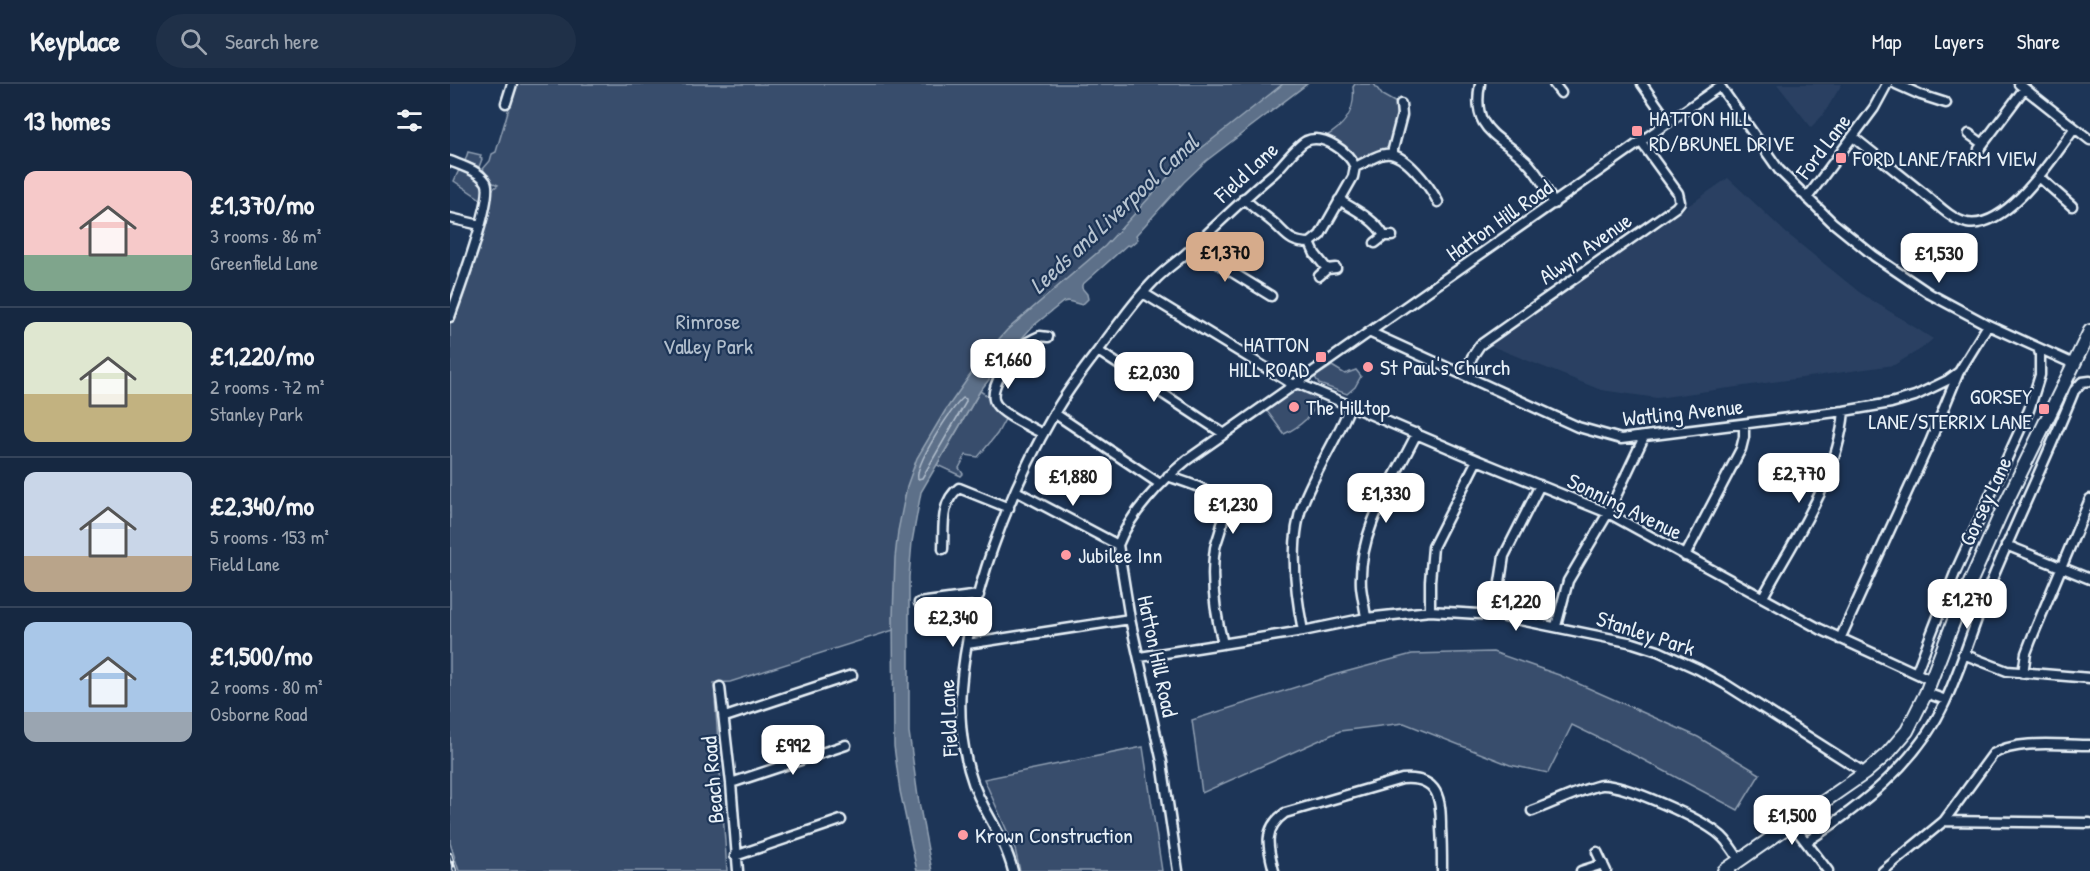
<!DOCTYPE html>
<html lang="en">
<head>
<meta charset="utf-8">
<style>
  body { margin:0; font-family:"Patrick Hand",sans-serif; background:#1f3048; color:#f1f3f6; height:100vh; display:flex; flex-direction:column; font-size:22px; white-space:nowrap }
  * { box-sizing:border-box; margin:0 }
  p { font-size:20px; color:#9ea6b1 }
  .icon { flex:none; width:33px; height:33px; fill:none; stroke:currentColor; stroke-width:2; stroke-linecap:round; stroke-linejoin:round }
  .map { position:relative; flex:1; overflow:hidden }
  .details { display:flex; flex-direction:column; background:#162841; width:450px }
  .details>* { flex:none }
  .price { position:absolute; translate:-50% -51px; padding:0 14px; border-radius:12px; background:#fff; color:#222; font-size:20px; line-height:39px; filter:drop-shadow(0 2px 3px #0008) }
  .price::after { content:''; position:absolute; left:50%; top:36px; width:18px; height:14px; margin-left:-9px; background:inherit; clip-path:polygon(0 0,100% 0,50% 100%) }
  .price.selected { background:#d6ab8b; color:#111 }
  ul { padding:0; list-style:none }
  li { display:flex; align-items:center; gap:18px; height:150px; padding:0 24px }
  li+li { border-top:2px solid #35445a }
  li span { display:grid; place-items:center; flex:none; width:168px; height:120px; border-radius:12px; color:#555 }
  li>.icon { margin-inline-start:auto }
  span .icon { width:72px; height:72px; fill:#fffc; stroke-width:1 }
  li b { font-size:26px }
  h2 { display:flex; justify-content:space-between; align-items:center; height:72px; padding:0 24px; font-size:26px }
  header { display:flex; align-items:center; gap:36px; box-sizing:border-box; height:84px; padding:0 30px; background:#162841; border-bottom:2px solid #35445a }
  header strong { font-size:28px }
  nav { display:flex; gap:33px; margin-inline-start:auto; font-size:21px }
  .search { width:420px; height:54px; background:#1f3048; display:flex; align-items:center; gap:15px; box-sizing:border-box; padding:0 21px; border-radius:33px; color:#9ea6b1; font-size:22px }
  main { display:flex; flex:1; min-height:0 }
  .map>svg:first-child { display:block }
  .built { fill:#2a4162 }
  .green { fill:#374d6c; stroke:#909fb2; stroke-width:1.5 }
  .water { fill:#5d7089; stroke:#95a4b5; stroke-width:1.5 }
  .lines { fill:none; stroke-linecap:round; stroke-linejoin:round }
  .shore { stroke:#b0bdcc; stroke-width:1.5 }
  .minor-casing { stroke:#e8f1f8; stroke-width:13 }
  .secondary-casing { stroke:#e8f1f8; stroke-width:16 }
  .minor { stroke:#1d3557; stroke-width:8 }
  .secondary { stroke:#1d3557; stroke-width:12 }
  .rail-casing { stroke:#e8f1f8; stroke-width:4.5 }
  .rail { stroke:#1d3557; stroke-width:2; stroke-dasharray:7; stroke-linecap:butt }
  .poi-dot { fill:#ff9aa2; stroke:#1d3557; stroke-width:2 }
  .labels { text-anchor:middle; stroke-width:4.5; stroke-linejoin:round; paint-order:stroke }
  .poi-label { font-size:22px; fill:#e8f1f8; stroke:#1d3557; text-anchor:start }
  .street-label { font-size:22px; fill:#e8f1f8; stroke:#1d3557 }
  .park-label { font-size:22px; fill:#b3c0ce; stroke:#1d3557 }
  .water-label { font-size:24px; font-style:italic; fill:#b7c4d1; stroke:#1d3557 }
</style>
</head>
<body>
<header>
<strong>Keyplace</strong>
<div class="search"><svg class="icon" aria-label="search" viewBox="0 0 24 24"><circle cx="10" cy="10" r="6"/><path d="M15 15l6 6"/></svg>Search here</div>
<nav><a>Map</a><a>Layers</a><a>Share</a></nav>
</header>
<main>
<section class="details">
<h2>13 homes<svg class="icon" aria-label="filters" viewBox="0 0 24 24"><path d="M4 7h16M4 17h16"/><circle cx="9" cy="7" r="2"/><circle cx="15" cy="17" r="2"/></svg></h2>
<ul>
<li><span style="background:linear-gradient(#f6c9c9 70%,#7fa58c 0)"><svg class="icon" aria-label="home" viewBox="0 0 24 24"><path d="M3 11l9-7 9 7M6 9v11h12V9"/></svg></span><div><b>£1,370/mo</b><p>3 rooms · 86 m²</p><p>Greenfield Lane</p></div></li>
<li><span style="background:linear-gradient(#dfe7d0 60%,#c2b280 0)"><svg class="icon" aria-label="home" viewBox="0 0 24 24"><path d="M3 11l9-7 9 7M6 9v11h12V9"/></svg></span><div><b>£1,220/mo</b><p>2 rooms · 72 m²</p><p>Stanley Park</p></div></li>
<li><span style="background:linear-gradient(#c9d6e8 70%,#b9a48a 0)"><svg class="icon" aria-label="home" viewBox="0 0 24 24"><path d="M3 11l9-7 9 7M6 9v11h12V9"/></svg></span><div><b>£2,340/mo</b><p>5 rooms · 153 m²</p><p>Field Lane</p></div></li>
<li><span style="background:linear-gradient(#a9c7e8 75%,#9aa5b1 0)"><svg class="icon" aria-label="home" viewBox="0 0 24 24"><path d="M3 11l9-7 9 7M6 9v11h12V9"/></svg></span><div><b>£1,500/mo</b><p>2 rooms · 80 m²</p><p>Osborne Road</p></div></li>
</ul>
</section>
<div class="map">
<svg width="1640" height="787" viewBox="0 0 1640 787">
  <rect width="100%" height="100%" fill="#1d3557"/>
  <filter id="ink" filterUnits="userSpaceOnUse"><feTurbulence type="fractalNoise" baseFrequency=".0167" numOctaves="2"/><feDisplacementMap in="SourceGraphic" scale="12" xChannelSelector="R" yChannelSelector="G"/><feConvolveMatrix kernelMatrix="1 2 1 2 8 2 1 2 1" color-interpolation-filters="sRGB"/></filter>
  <g filter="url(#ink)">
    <path class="built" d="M1327,0H1392L1373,31L1361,43Z
      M1278,94L1335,148L1409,208L1483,255L1471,265L1444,281L1207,314L1151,306L1039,261Z"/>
    <path class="green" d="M66,0H844L768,59L558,255L467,394L450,544L280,598L264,599L277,787H9L0,759V233L38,109L48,101L41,98L33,85L40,77L42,70L46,68Z
      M905,0H924L932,11L948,20L940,65C926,67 920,75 907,78L875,53C895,42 906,27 903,3Z
      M18,68L31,71L30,74L32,75L29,83L15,77Z
      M9,86C29,95 36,96 33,120L32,116L4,97Z
      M882,282L895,290L906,286L911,292L905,303L897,310L869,300L865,293Z
      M848,304L870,314C863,331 852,342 834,350L817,327Z
      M530,307L560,326L547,350L528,373L516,371L509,384L513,390L511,392L487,381Z
      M1043,568L1109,591L1248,653L1310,690L1288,726L1186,672L1122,641L1098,689L1060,681L954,639L890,647L752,709L742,636L884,591L962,570Z
      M693,663L712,787H570L565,765L534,695Z"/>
    <path class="water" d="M833,0H857L756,77L734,98L686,151L688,155L680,162L677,161L632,201V204L637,210L638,215L632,221L618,217L613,218L582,243L547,282L546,287L530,307L471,408L462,458L459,493V648L468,713L482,787H467L450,707L444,662L443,533L445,474L448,447L457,402L467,374L495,327L533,273L557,246L655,162L720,91L740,73Z"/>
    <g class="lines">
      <path class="shore" d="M513,314L516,315V318L472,394L468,395C464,381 501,325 513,314Z"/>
      <g class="minor-casing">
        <path id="minor" d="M1030,0C1021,47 1048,50 1076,77C1088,89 1096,105 1104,120
          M1104,0L1111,9
          M1192,0L1218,37
          M1446,0L1471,11L1496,19
          M1569,0L1640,56
          M56,19L62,0
          M1519,50L1533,60
          M1403,53C1426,71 1449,90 1472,108C1485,118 1500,135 1517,139C1558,146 1604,72 1624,45
          M1529,65L1574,5
          M942,69L952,31L951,20
          M0,77C12,82 28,86 36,98C45,112 7,212 0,233
          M905,83C913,80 928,70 935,70C954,67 980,103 988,118
          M1589,93L1622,122
          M1357,114L1424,24L1437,0
          M889,116C904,125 926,136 934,152
          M0,134L30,141
          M860,159L865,170L877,185
          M925,159L934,152H942
          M743,164L821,212
          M869,192L877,185L886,184
          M693,209L844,301
          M919,248L1128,343L1171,355L1394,327L1441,319L1465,312L1498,296L1509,288L1538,241
          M648,267L774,350
          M1015,291L1022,273L1030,261L1226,123L1230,118L1228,109L1191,58
          M847,299L1027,376L1158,429L1370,545L1481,596
          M604,329L710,400
          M593,350C581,343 553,331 546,320C536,306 560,275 570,264C576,258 583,255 590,252L598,253
          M718,392C733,398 761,404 770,419C778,433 768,451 765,464C760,496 765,529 773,560
          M566,407L668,461
          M1556,461L1640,495
          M493,465C494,444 490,418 509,404L559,424
          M1235,472L1291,365L1294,353V340
          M1313,513C1344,455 1388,395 1394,327
          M469,519L529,511
          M980,527V497L983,463L1027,376
          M1045,531L1054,472L1090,401
          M916,534C915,524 912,513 911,502C908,446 943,398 967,349
          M1106,542L1118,497L1158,429L1194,353
          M853,547C845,507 838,453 855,414C868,382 888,354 900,322
          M1390,555L1480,358L1508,290
          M517,560L680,535
          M1513,570L1557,587L1640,594
          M690,573L853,547L916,534L980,527L1045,531L1183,559L1208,567L1248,585L1275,600L1415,689
          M1466,589L1505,489L1579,326L1590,291V270L1588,264
          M1573,589L1576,569L1581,556L1640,415
          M270,603L281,699L288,787
          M1476,609L1496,616
          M275,633L402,591
          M281,699L396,661
          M1082,727C1099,721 1136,703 1152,701C1174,700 1252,735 1270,751C1278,757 1283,768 1290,776
          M1494,737L1640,739
          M1343,741L1378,787
          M1356,758C1410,723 1467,679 1495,618C1514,577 1526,533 1544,491C1570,429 1599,369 1624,307L1632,298L1640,297
          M1147,768L1156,787
          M285,772L391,736
          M563,787C557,764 546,745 535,725C515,690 508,643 511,604C518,514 559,408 604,330C620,301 643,274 663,247C677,229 690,210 707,194C718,183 731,175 742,164C769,139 795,113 824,89C833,81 846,62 856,57C873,49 899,68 905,83L903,93L870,151L860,159C837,159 836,148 820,136C811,128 802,124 794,114
          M728,787L712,678L680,535L668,461C680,430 711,397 737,376L1270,2L1329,86L1382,138L1424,172L1480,210L1538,241L1624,280
          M824,787C818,764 812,745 835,729L952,695C989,692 991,715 991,744C992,758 992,773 992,787
          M1131,787L1153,780
          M1433,787L1494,737L1543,670C1568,655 1611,661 1640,661"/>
      </g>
      <g class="secondary-casing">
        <path id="secondary" d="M1274,787L1415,689L1438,669L1457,647L1476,609L1508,526L1551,429L1640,247"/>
      </g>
      <use href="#minor" class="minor"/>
      <use href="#secondary" class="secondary"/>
      <g class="rail-casing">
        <path id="rail" d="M0,770L5,787"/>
      </g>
      <use href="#rail" class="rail"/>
    </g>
  </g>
  <g class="poi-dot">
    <rect x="1181" y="41" width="12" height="12" rx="3"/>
    <rect x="1385" y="68" width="12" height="12" rx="3"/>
    <rect x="865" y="267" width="12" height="12" rx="3"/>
    <circle cx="918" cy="283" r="6"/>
    <circle cx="844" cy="323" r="6"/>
    <rect x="1588" y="319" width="12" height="12" rx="3"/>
    <circle cx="616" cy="471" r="6"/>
    <circle cx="513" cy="751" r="6"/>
  </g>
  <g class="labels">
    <g class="poi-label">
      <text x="1199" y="42">HATTON HILL<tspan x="1199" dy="25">RD/BRUNEL DRIVE</tspan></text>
      <text x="1403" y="82">FORD LANE/FARM VIEW</text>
      <text x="859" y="268" text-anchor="end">HATTON<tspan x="859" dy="25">HILL ROAD</tspan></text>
      <text x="930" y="291">St Paul's Church</text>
      <text x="1582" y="320" text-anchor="end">GORSEY<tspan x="1582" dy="25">LANE/STERRIX LANE</tspan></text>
      <text x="856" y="331">The Hilltop</text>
      <text x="628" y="479">Jubilee Inn</text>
      <text x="525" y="759">Krown Construction</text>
    </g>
    <g class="street-label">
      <text transform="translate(1373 62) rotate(-53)" y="8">Ford Lane</text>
      <text transform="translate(796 88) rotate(-43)" y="8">Field Lane</text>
      <text transform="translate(1049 136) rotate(-35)" y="8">Hatton Hill Road</text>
      <text transform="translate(1135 164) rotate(-35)" y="8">Alwyn Avenue</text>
      <text transform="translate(1233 328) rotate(-6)" y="8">Watling Avenue</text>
      <text transform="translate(1535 417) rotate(-65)" y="8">Gorsey Lane</text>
      <text transform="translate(1175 422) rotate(26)" y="8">Sonning Avenue</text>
      <text transform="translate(1196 549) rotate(18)" y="8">Stanley Park</text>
      <text transform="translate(708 572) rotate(78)" y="8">Hatton Hill Road</text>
      <text transform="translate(498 634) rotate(-93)" y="8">Field Lane</text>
      <text transform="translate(262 696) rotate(-95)" y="8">Beach Road</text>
    </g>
    <g class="park-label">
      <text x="258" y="245">Rimrose<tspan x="258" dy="25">Valley Park</tspan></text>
    </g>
    <g class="water-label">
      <text transform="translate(664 130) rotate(-43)" y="8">Leeds and Liverpool Canal</text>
    </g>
  </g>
</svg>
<b class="price selected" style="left:775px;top:199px">£1,370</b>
<b class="price" style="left:1489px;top:200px">£1,530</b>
<b class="price" style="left:558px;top:306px">£1,660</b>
<b class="price" style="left:704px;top:319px">£2,030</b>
<b class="price" style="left:1349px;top:420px">£2,770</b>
<b class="price" style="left:623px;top:423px">£1,880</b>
<b class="price" style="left:936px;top:440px">£1,330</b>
<b class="price" style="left:783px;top:451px">£1,230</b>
<b class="price" style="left:1517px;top:546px">£1,270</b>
<b class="price" style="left:1066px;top:548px">£1,220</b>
<b class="price" style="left:503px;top:564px">£2,340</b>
<b class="price" style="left:343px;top:692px">£992</b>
<b class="price" style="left:1342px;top:762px">£1,500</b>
</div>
</main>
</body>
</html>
